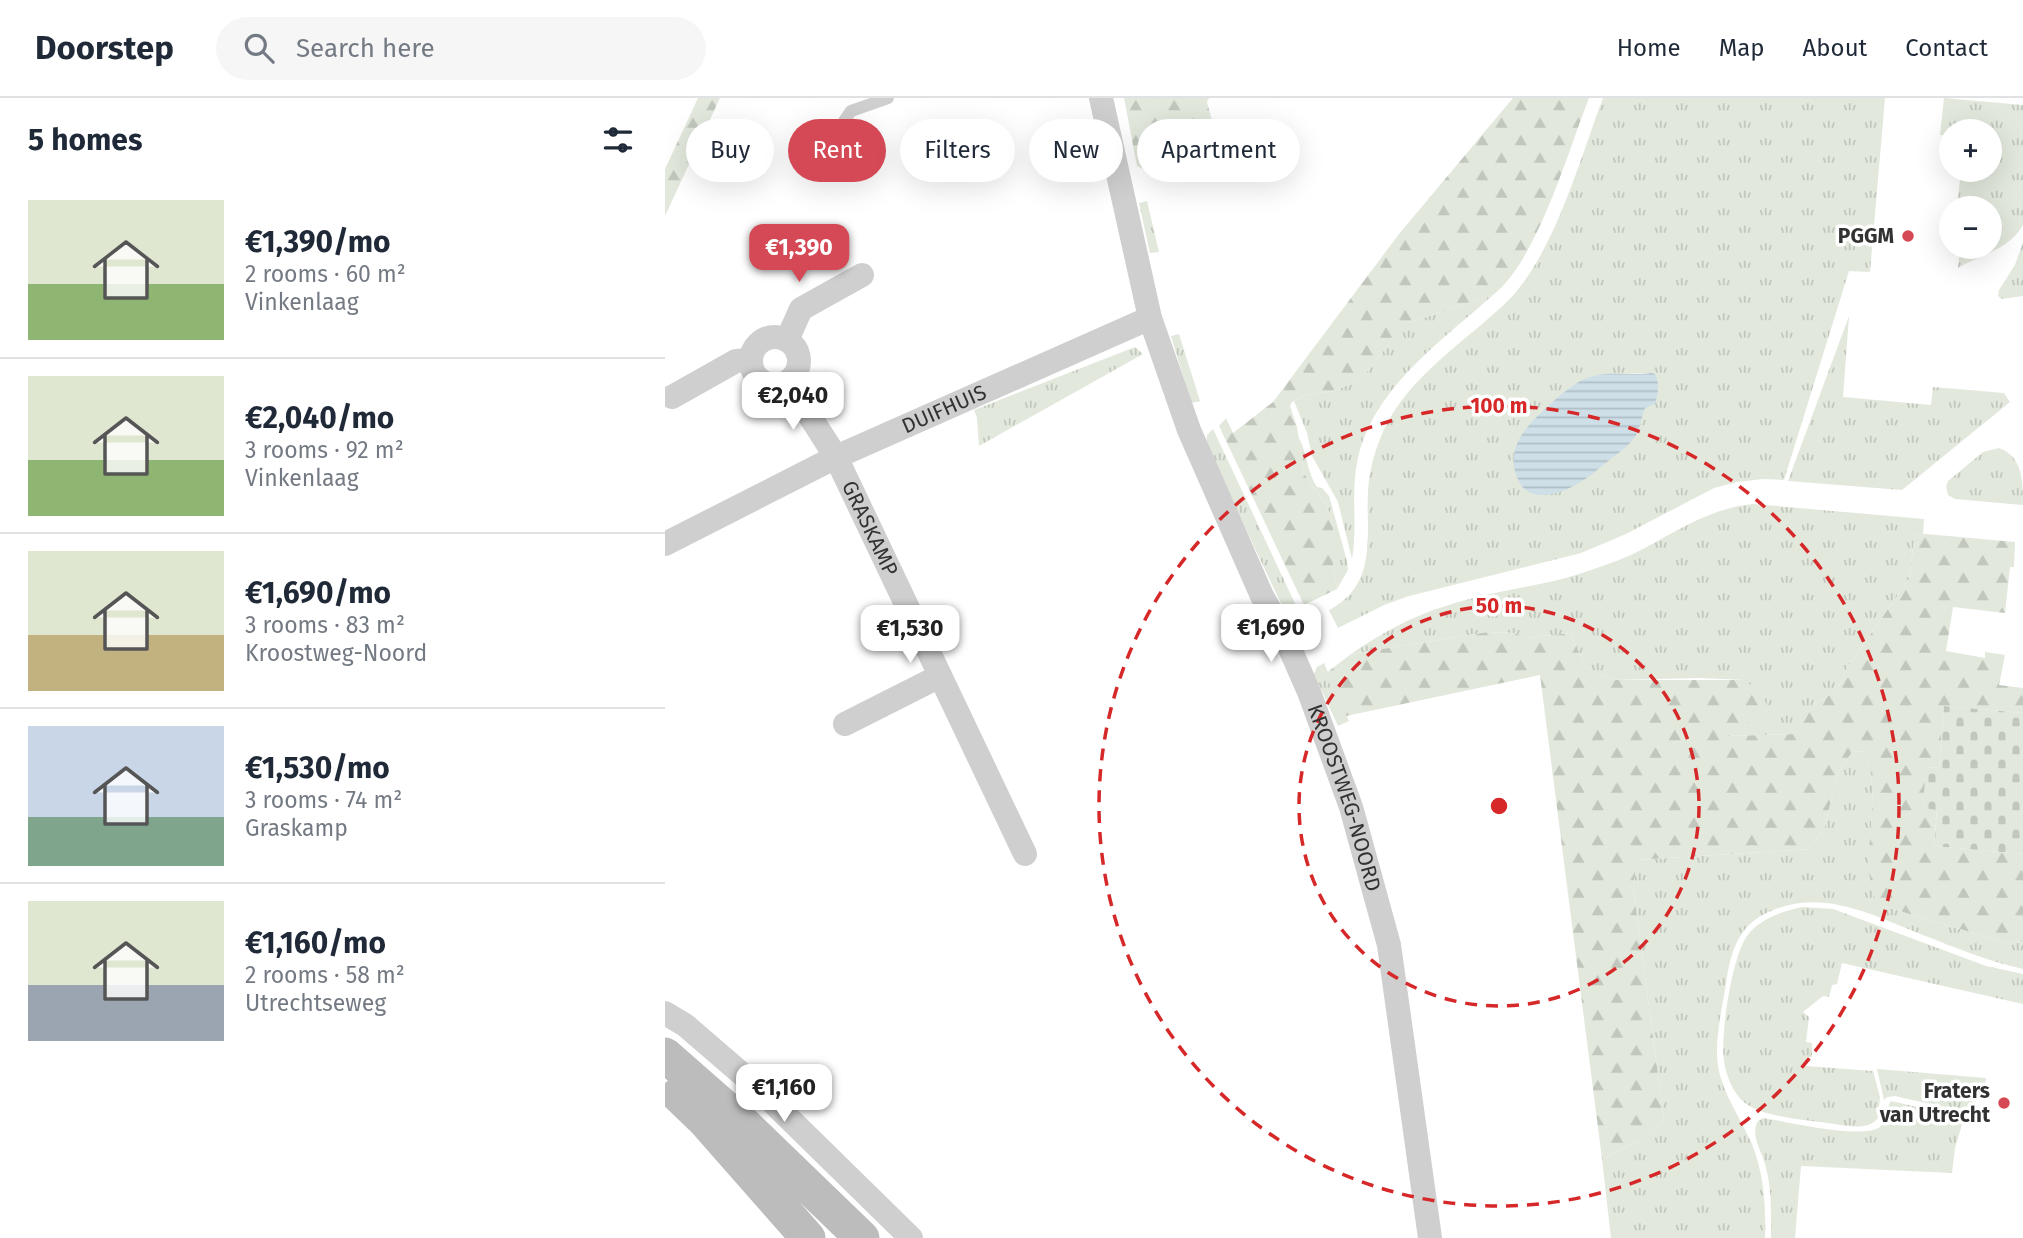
<!DOCTYPE html>
<html lang="en">
<head>
<meta charset="utf-8">
<style>
  body { margin:0; font-family:"Fira Sans",sans-serif; background:#f6f6f7; color:#1f2937; height:100vh; display:flex; flex-direction:column; font-size:26px; white-space:nowrap }
  * { box-sizing:border-box; margin:0 }
  p { font-size:23px; color:#747a83 }
  .icon { flex:none; width:38px; height:38px; fill:none; stroke:currentColor; stroke-width:2; stroke-linecap:round; stroke-linejoin:round }
  .map { position:relative; flex:1; overflow:hidden }
  .panel { display:flex; flex-direction:column; background:#fff; width:665px }
  .panel>* { flex:none }
  .guide { position:absolute; left:21px; top:21px; width:665px; height:63px; display:flex; gap:14px }
  .buttons { position:absolute; left:1274px; top:21px; display:grid; gap:14px }
  .buttons a { display:grid; place-items:center; width:63px; height:63px; border-radius:50%; background:#fff; box-shadow:0 7px 28px #0002; font-size:35px }
  .price { position:absolute; translate:-50% -60px; padding:0 16px; border-radius:14px; background:#fff; color:#222; font-size:23px; line-height:46px; filter:drop-shadow(0 2px 4px #0008) }
  .price::after { content:''; position:absolute; left:50%; top:42px; width:21px; height:16px; margin-left:-10px; background:inherit; clip-path:polygon(0 0,100% 0,50% 100%) }
  .price.on { background:#d44955; color:#fff }
  ul { padding:0; list-style:none }
  li { display:flex; align-items:center; gap:21px; height:175px; padding:0 28px }
  li+li { border-top:2px solid #e0e1e3 }
  li span { display:grid; place-items:center; flex:none; width:196px; height:140px; border-radius:0px; color:#555 }
  li>.icon { margin-inline-start:auto }
  span .icon { width:84px; height:84px; fill:#fffc; stroke-width:1 }
  li b { font-size:30px }
  h2 { display:flex; justify-content:space-between; align-items:center; height:84px; padding:0 28px; font-size:30px }
  .tag { padding:0 24px; border-radius:32px; background:#fff; box-shadow:0 7px 28px #0002; font-size:24px; line-height:63px }
  .tag.on { background:#d44955; color:#fff }
  header { display:flex; align-items:center; gap:42px; box-sizing:border-box; height:98px; padding:0 35px; background:#fff; border-bottom:2px solid #e0e1e3 }
  header strong { font-size:33px }
  nav { display:flex; gap:38px; margin-inline-start:auto; font-size:24px }
  .search { width:490px; height:63px; background:#f6f6f7; display:flex; align-items:center; gap:18px; box-sizing:border-box; padding:0 24px; border-radius:38px; color:#747a83; font-size:26px }
  main { display:flex; flex:1; min-height:0 }
  .map>svg:first-child { display:block }
  .grass { fill:url(#grass-tufts); fill-rule:evenodd }
  .forest { fill:url(#forest-firs) }
  .cemetery { fill:url(#cemetery-stones) }
  .water { fill:url(#water-rules) }
  .lines { fill:none; stroke-linecap:round; stroke-linejoin:round }
  .service { stroke:#cfcfcf; stroke-width:12 }
  .minor { stroke:#cfcfcf; stroke-width:24 }
  .secondary { stroke:#bcbcbc; stroke-width:35 }
  .ring { fill:none; stroke:#d62828; stroke-width:3.5; stroke-dasharray:12 9 }
  .poi-dot { fill:#d44955; stroke:#fff; stroke-width:2.5 }
  .labels { text-anchor:middle; stroke-width:7; stroke-linejoin:round; paint-order:stroke }
  .poi-label { font-size:21px; font-weight:bold; fill:#323232; stroke:#fff; text-anchor:end }
  .street-label { font-size:21px; fill:#323232; stroke:#fff }
  .centre { fill:#d62828; stroke:#fff; stroke-width:3.5 }
  .ring-label { font-size:21px; text-anchor:middle; font-weight:bold; fill:#d62828; stroke:#fff; stroke-width:7; stroke-linejoin:round; paint-order:stroke }
</style>
</head>
<body>
<header>
<strong>Doorstep</strong>
<div class="search"><svg class="icon" aria-label="search" viewBox="0 0 24 24"><circle cx="10" cy="10" r="6"/><path d="M15 15l6 6"/></svg>Search here</div>
<nav><a>Home</a><a>Map</a><a>About</a><a>Contact</a></nav>
</header>
<main>
<section class="panel">
<h2>5 homes<svg class="icon" aria-label="filters" viewBox="0 0 24 24"><path d="M4 7h16M4 17h16"/><circle cx="9" cy="7" r="2"/><circle cx="15" cy="17" r="2"/></svg></h2>
<ul>
<li><span style="background:linear-gradient(#dfe7d0 60%,#8fb573 0)"><svg class="icon" aria-label="home" viewBox="0 0 24 24"><path d="M3 11l9-7 9 7M6 9v11h12V9"/></svg></span><div><b>€1,390/mo</b><p>2 rooms · 60 m²</p><p>Vinkenlaag</p></div></li>
<li><span style="background:linear-gradient(#dfe7d0 60%,#8fb573 0)"><svg class="icon" aria-label="home" viewBox="0 0 24 24"><path d="M3 11l9-7 9 7M6 9v11h12V9"/></svg></span><div><b>€2,040/mo</b><p>3 rooms · 92 m²</p><p>Vinkenlaag</p></div></li>
<li><span style="background:linear-gradient(#dfe7d0 60%,#c2b280 0)"><svg class="icon" aria-label="home" viewBox="0 0 24 24"><path d="M3 11l9-7 9 7M6 9v11h12V9"/></svg></span><div><b>€1,690/mo</b><p>3 rooms · 83 m²</p><p>Kroostweg-Noord</p></div></li>
<li><span style="background:linear-gradient(#c9d6e8 65%,#7fa58c 0)"><svg class="icon" aria-label="home" viewBox="0 0 24 24"><path d="M3 11l9-7 9 7M6 9v11h12V9"/></svg></span><div><b>€1,530/mo</b><p>3 rooms · 74 m²</p><p>Graskamp</p></div></li>
<li><span style="background:linear-gradient(#dfe7d0 60%,#9aa5b1 0)"><svg class="icon" aria-label="home" viewBox="0 0 24 24"><path d="M3 11l9-7 9 7M6 9v11h12V9"/></svg></span><div><b>€1,160/mo</b><p>2 rooms · 58 m²</p><p>Utrechtseweg</p></div></li>
</ul>
</section>
<div class="map">
<svg width="1358" height="1140" viewBox="0 0 1358 1140">
  <defs>
    <pattern id="grass-tufts" width="24" height="20" patternUnits="userSpaceOnUse" patternTransform="scale(1.75)"><rect width="24" height="20" fill="#e2e8dc"/><path d="M3 7l-1-3M5 7V3M7 7l1-3M15 17l-1-3M17 17v-4M19 17l1-3" fill="none" stroke="#c2c7bd"/></pattern>
    <pattern id="forest-firs" width="22" height="20" patternUnits="userSpaceOnUse" patternTransform="scale(1.75)"><rect width="22" height="20" fill="#e2e8dc"/><path d="M5 1l3.5 6h-7zM16 11l3.5 6h-7z" fill="#c2c7bd"/></pattern>
    <pattern id="cemetery-stones" width="16" height="16" patternUnits="userSpaceOnUse" patternTransform="scale(1.75)"><rect width="16" height="16" fill="#e2e8dc"/><path d="M2 7V4a2 2 0 0 1 4 0v3zM10 15v-3a2 2 0 0 1 4 0v3z" fill="#c2c7bd"/></pattern>
    <pattern id="water-rules" width="6" height="5" patternUnits="userSpaceOnUse" patternTransform="scale(1.75)"><rect width="6" height="5" fill="#cedfe8"/><path d="M0 2.5h6" fill="none" stroke="#b1c0c7"/></pattern>
  </defs>
  <rect width="100%" height="100%" fill="#fff"/>
  <path class="grass" d="M938,0H1220L1205,174L1184,173L1119,382L1098,381L1072,384L1049,390L961,436L916,455L744,498L719,507L673,530L664,512C713,487 701,437 703,393C704,376 708,358 715,341C733,293 778,259 816,227C828,216 841,206 851,194C893,143 915,61 938,0ZM986,275L974,331L958,351L883,396L865,395L900,293L932,277Z
    M1279,0L1358,7V127C1344,152 1316,156 1293,170L1295,149H1325V110H1299L1293,100L1296,72H1325V33H1286V38L1275,37Z
    M482,103L494,154L485,155L474,105Z
    M1358,144V198L1337,201L1333,198L1334,192L1350,167Z
    M828,197C777,243 710,288 693,360C685,394 693,428 687,461L673,404L647,358L642,335L629,303L641,297L669,293L696,281L740,226Z
    M1184,218L1178,299L1266,307L1268,289L1339,295L1345,304L1237,392L1123,383Z
    M514,236L535,303L526,305L506,238Z
    M470,249L478,256L314,348L312,320L309,312Z
    M548,331L634,514L628,518L621,516L541,347L542,337Z
    M633,338C642,353 642,375 652,389L657,390L664,398L682,463L683,472L672,491L668,463V429L662,408L639,376Z
    M1334,350C1358,359 1358,383 1358,407L1290,401L1283,397L1281,388L1283,383L1318,354Z
    M1088,406L1259,421L1258,436L1250,435L1244,481L1182,570L1172,593L1148,606L1132,636L1061,638L1087,622L1079,582L1036,580L948,582L921,569L905,535L861,540L849,535L823,534L686,556C715,536 747,518 781,508C828,492 879,489 926,472C944,466 963,459 980,450C1015,431 1047,410 1088,406Z
    M659,565L684,623L673,628L649,576L652,569Z
    M1198,653C1216,680 1202,739 1205,772C1205,784 1213,797 1218,808L1342,845L1358,843V871C1323,863 1291,850 1258,837C1209,818 1158,790 1106,813C1076,825 1067,849 1062,879C1058,908 1049,940 1053,969C1058,996 1076,1021 1087,1046C1099,1077 1101,1107 1100,1140H946L937,1061L974,1043L999,1022L968,788L971,762L1144,751L1159,731L1173,675L1187,654Z
    M1137,809L1168,811L1321,868L1358,876V906L1177,865L1172,886L1167,887L1164,899L1158,898L1138,914L1144,919L1141,944L1147,945V959H1142L1141,968L1208,973L1215,999L1213,1020C1203,1034 1178,1027 1163,1025C1140,1022 1098,1019 1080,1005C1068,996 1061,977 1059,963C1055,937 1067,859 1082,838C1094,821 1118,813 1137,809Z
    M1212,971L1321,980L1320,988H1314L1309,1016L1230,998L1222,999L1219,1002Z
    M1226,1003L1299,1020L1290,1050L1287,1075L1136,1068L1130,1140H1106C1106,1115 1107,1090 1100,1066C1096,1052 1085,1036 1093,1023L1098,1020C1119,1023 1202,1043 1216,1028C1221,1022 1221,1010 1226,1003Z"/>
  <path class="forest" d="M33,0H55L0,118V71Z
    M459,0H544L542,4L555,52L482,73L472,68Z
    M848,0H924C903,53 872,163 828,197L740,226L696,281L669,293L641,297L627,304L625,308L632,329L639,376L662,408L668,429V463L672,491L639,507L554,328L561,320L568,335L608,304L734,136Z
    M1250,435L1350,444L1349,469H1345L1340,515L1288,509L1281,553L1320,560V554L1340,557L1334,587L1358,590V615L1279,608L1274,670L1262,669L1258,709L1272,711L1269,748L1358,756V843L1342,845L1218,808L1210,801C1208,792 1205,783 1204,774C1202,741 1216,680 1198,653L1187,654L1173,675L1159,731L1144,751L972,762L968,788L999,1022L974,1043L937,1061L875,577L681,618L660,576L686,556L823,534L849,535L861,540L905,535L921,569L948,582H1079L1098,596L1102,609L1087,622L1063,638L1131,636L1129,623L1148,606L1172,593L1182,570L1244,481Z"/>
  <path class="cemetery" d="M1279,608L1358,615V756L1269,748L1272,712L1258,710L1261,669L1274,670Z"/>
  <path class="water" d="M986,275L990,276C995,285 993,297 990,306L980,310C976,319 976,330 970,339C962,350 951,356 942,364C923,380 893,404 866,395C859,392 854,386 852,379C840,352 860,329 880,311C894,298 908,284 928,278C945,273 968,278 986,275Z"/>
  <g class="lines">
    <path class="service" d="M164,45L186,13L223,0"/>
    <g class="minor">
      <path id="s1" d="M436,0L485,220L524,332L597,498L619,537L644,594L686,709L724,847L765,1140"/>
      <circle cx="110" cy="263" r="24"/>
      <path d="M122,242L136,211L197,177"/>
      <path id="s2" d="M123,284L171,359L360,756"/>
      <path d="M7,299L71,263L85,262"/>
      <path id="s3" d="M0,446L171,359L485,220"/>
      <path d="M180,626L275,578"/>
      <path d="M0,915L20,927L92,989L246,1140"/>
    </g>
    <path class="secondary" d="M0,957L82,1029L197,1140
      M13,997L40,1023L143,1140"/>
  </g>
  <g class="ring">
    <circle cx="834" cy="708" r="200"/>
    <circle cx="834" cy="708" r="400"/>
  </g>
  <g class="poi-dot">
    <circle cx="1243" cy="138" r="7"/>
    <circle cx="1339" cy="1005" r="7"/>
  </g>
  <g class="labels">
    <g class="poi-label">
      <text x="1229" y="145">PGGM</text>
      <text x="1325" y="1000">Fraters<tspan x="1325" dy="24">van Utrecht</tspan></text>
    </g>
    <g class="street-label">
      <text dy="7" stroke="none"><textPath href="#s3" startOffset="310">DUIFHUIS</textPath></text>
      <text dy="7" stroke="none"><textPath href="#s2" startOffset="168">GRASKAMP</textPath></text>
      <text dy="7" stroke="none"><textPath href="#s1" startOffset="744">KROOSTWEG-NOORD</textPath></text>
    </g>
  </g>
  <circle cx="834" cy="708" r="10" class="centre"/>
  <g class="ring-label">
    <text x="834" y="315">100 m</text>
    <text x="834" y="515">50 m</text>
  </g>
</svg>
<div class="buttons">
<a>+</a>
<a>−</a>
</div>
<b class="price on" style="left:134px;top:186px">€1,390</b>
<b class="price" style="left:128px;top:334px">€2,040</b>
<b class="price" style="left:606px;top:566px">€1,690</b>
<b class="price" style="left:245px;top:567px">€1,530</b>
<b class="price" style="left:119px;top:1026px">€1,160</b>
<div class="guide">
<a class="tag">Buy</a>
<a class="tag on">Rent</a>
<a class="tag">Filters</a>
<a class="tag">New</a>
<a class="tag">Apartment</a>
</div>
</div>
</main>
</body>
</html>
